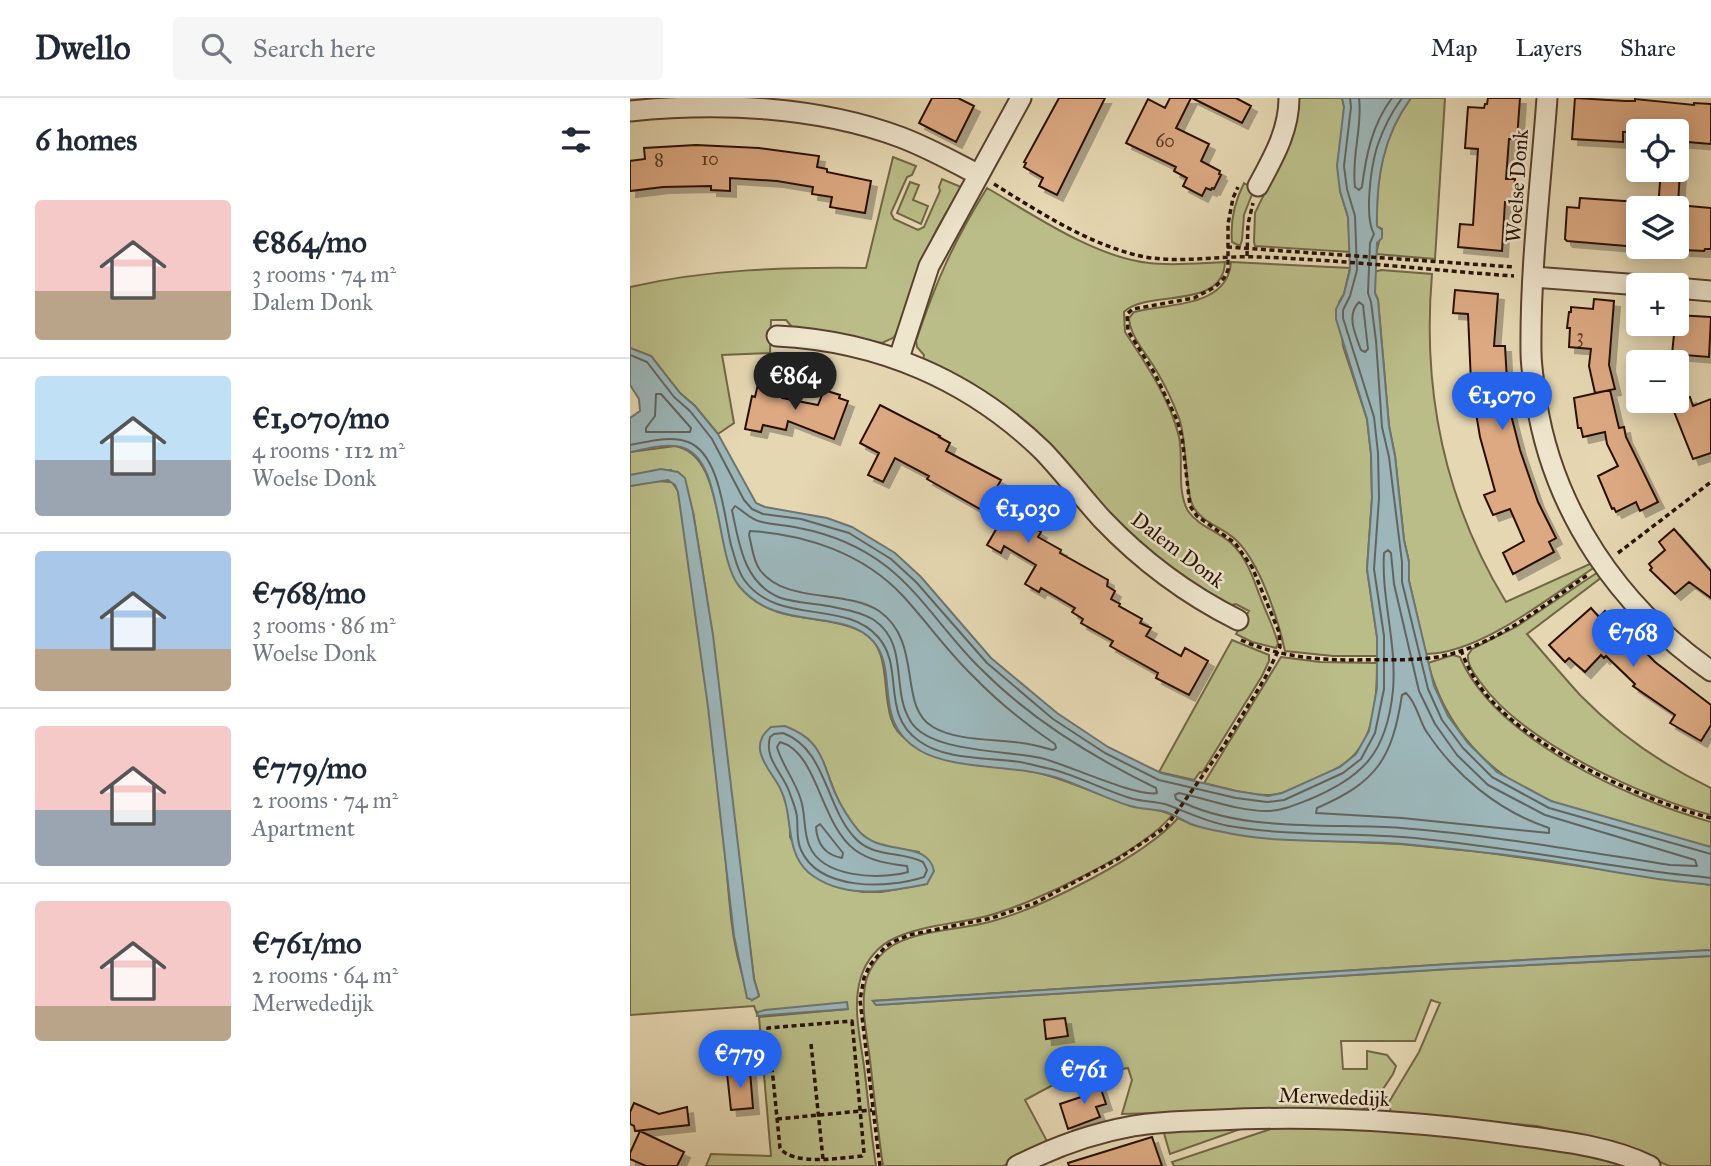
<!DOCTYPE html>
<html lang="en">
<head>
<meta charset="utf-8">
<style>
  body { margin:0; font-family:"IM FELL Great Primer",serif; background:#f6f6f7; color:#1f2937; height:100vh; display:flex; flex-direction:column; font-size:26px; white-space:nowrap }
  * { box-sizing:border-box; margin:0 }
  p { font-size:23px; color:#747a83 }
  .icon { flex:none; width:38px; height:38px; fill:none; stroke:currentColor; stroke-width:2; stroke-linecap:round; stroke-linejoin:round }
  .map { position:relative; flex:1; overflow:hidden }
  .details { display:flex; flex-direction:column; background:#fff; width:630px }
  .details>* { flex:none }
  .tools { position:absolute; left:996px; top:21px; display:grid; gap:14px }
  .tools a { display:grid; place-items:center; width:63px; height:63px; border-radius:7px; background:#fff; box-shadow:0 4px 18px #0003; font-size:35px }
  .price { position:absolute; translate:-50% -60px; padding:0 16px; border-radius:24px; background:#2563eb; color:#fff; font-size:23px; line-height:46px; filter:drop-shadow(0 2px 4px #0008) }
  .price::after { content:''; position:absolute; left:50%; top:42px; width:21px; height:16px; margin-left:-10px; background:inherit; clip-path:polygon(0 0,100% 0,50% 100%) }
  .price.current { background:#222; color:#fff }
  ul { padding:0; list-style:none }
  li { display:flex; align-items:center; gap:21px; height:175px; padding:0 35px }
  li+li { border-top:2px solid #e0e1e3 }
  li span { display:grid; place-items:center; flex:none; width:196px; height:140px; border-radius:7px; color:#555 }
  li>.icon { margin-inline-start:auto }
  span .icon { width:84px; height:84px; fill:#fffc; stroke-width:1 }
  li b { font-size:30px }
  h2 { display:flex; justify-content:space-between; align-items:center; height:84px; padding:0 35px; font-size:30px }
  header { display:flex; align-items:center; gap:42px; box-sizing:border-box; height:98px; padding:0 35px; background:#fff; border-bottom:2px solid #e0e1e3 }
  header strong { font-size:33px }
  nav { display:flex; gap:38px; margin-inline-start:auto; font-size:24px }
  .search { width:490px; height:63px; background:#f6f6f7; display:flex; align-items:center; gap:18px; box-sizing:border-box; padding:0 24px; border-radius:7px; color:#747a83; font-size:26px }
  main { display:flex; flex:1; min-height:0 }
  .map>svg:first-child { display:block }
  .green { fill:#babd88; stroke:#726745; stroke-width:2; fill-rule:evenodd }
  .water { fill:#9cb6b9; stroke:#6e7470; stroke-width:2 }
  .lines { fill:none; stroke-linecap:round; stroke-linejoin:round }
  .shore { stroke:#62645e; stroke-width:2 }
  .building { fill:#dca982; stroke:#291102; stroke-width:2; filter:url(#shadow) }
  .street-casing { stroke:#58422e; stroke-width:23 }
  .path { stroke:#291102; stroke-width:3.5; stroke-dasharray:5 3.5; stroke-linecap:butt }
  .street { stroke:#eee5cd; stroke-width:19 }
  .labels { text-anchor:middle; stroke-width:5; stroke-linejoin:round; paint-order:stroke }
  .number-label { font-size:18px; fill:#563722 }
  .street-label { font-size:21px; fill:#291102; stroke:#eee5cd }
</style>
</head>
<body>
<header>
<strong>Dwello</strong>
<div class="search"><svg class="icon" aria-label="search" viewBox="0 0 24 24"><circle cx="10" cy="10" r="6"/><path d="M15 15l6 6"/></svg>Search here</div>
<nav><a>Map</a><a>Layers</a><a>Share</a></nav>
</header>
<main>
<section class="details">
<h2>6 homes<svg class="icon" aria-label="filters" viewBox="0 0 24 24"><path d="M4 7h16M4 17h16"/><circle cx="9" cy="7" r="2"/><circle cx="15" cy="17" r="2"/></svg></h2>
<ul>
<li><span style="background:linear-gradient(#f6c9c9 65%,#b9a48a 0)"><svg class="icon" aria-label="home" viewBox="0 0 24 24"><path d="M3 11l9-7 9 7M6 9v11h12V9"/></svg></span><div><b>€864/mo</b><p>3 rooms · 74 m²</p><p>Dalem Donk</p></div></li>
<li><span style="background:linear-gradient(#bfe0f5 60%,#9aa5b1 0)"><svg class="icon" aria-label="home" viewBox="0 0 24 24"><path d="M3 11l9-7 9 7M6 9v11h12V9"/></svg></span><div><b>€1,070/mo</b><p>4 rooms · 112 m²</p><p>Woelse Donk</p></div></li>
<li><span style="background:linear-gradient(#a9c7e8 70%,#b9a48a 0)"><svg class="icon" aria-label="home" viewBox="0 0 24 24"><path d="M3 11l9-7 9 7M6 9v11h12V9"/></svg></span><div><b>€768/mo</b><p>3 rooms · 86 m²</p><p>Woelse Donk</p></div></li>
<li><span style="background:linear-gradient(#f6c9c9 60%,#9aa5b1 0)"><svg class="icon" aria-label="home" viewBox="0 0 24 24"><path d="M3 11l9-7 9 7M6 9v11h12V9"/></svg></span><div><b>€779/mo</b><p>2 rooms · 74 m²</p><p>Apartment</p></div></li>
<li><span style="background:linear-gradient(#f6c9c9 75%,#b9a48a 0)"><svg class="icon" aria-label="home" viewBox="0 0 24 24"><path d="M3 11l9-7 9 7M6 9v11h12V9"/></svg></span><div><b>€761/mo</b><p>2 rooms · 64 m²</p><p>Merwededijk</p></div></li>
</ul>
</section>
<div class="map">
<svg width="1081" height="1068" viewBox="0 0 1081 1068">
  <defs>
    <filter id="shadow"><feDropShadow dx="6" dy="6" stdDeviation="0" flood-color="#0004"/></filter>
  </defs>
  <rect width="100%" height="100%" fill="#e5d7b2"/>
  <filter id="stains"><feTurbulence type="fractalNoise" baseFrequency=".00286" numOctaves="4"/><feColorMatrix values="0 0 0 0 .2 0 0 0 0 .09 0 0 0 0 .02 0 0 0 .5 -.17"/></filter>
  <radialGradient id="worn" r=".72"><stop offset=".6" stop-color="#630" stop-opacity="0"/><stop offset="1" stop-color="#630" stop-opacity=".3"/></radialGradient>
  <path class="green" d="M667,0H712L714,8L710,93L718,119L720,154L625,148L624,144L625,115L649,65Z
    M781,0H815L805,161L746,156L752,131L747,128C746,81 752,39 781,0Z
    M263,59L286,68L282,77L277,79L261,115L264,121L288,132L294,129L310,93L309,89L312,81L331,89L307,131L285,179L268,233L263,240L252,245L182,231L162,229L156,222H141L140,255L92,257L104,325L88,336L65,308L50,295L21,258L0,250V189C78,171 157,169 236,170Z
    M280,84L289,87L283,102L298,108L291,126L267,115Z
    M614,85L624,91L614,117L612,142L610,148L602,144C600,123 605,103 614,85Z
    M357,90C404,117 464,159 519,165C544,168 570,165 595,164C593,213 517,191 494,214L495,234C516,266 540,301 549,339C554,361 546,392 558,413C568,428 588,433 601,445C619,462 624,484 633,506C638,519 645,532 648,546L646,550L622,544L606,536L619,513L606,506L597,508L547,475L293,262L294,257L287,249L286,243C306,183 324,143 357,90Z
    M601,164L720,170L714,196L709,204L713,248L737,321L741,356L742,400L737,471L747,539V558H703L655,553C648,521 630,465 606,442C594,430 573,425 564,410C554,393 558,345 549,320C543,304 535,287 526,272C517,256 500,239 499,220L504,214C537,205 598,210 601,164Z
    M751,172L802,176C792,292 815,404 876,504L962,465L965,469C921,498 850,556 796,556L779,483V464L774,442L765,358L759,328L748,202L745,195L744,174Z
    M45,348C98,357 81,463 118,497C150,527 196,515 233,534C270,554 242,624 278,642C295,651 318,660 337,665C354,670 373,668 390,671C427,677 460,694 496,705C511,710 528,710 542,717C514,753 403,806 357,818C328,826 293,827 265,840C249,847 236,862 231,879C222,907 230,939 234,968C238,1001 241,1035 246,1068H76L81,1056L141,1058L129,919L218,911L128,914L127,916L124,908L0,917V388L26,383L42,384L48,393C68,507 80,621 93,736C100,791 98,851 122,902L129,898L124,881L76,495L63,414L41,372L0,377V354ZM193,663C204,692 215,732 246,745C259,751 274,751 289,754L297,786L251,794H233L212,790L179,774L160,739V717L151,690L135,665Z
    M968,474L972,479L897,536C914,556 932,577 950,597C987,635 1033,667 1081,690V717C1012,699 893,644 851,585C845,577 837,567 838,557L842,551L886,529Z
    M602,542L639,557V563L632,578L572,675L570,674L564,682L529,674Z
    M823,557L830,559C865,641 999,701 1081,724V749C1048,742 1015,732 983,722C963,716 941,711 921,703C859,679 815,629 798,565Z
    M651,559L690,564L747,565C747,594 746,634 724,657C713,669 698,676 683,682C670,689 652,698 637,697C616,697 594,690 574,685Z
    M548,720L563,727L635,740L770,746L852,754L1081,787V852L821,866L243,903L246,907L820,871L1081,858V1068H1039L999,1050L907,1028L761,1016L759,1004L789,954L810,905L801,902L785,943H711L713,971H737V953L757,957L766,968L763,976L745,1003L737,1010L727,1013L669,1011L492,1016L502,982L498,970L432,982L395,1002L417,1043L373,1068H253C248,1033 244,998 240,962C237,937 230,908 236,883C240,868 251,854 265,846C294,831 332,832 363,823C413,809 515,758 548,720Z
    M616,1029L540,1056L533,1032Z
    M647,1029L758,1031L943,1053L999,1068H544L542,1064Z"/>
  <path class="water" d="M712,0H781C753,38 746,81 747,128L752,132V140L747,145L745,195L748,202L759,328L765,358L774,442L779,464V483L804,588L818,618L838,645L867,674L921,703L1081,749V787C1066,785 1051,784 1036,782C1000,777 964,770 927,764C876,756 825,751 773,746C714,741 651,747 593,734C582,732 571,730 561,726C552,722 542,715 532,713C521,711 511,711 500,708C475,700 452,688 428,680C386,666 324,673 289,652C241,623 270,574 243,543C213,509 147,535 109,488C84,456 94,360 51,349C35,345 16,351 0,354V320L10,313L9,301L0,287V250L21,258L50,295L65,308L88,336L126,405L135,409L197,420L222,429L265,455L291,479L361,560L427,615L478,649L531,675L606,693L638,698L652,695L710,669L726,656L739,633L747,590V539L737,471L742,400L741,356L737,321L706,221V211L714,196L720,172L718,119L710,93L707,68L714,9Z
    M31,371L48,374L55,380L63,414L83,537L124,881L129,898L122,902L117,900L104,838L78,609L48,394L45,387L38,382L0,388V377Z
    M155,628C165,632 175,637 182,645C194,658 198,679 205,695C211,708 219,721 228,732C249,759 298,741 304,773L297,786C259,794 211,802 178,774C154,752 164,717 150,690C144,678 132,666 130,652C129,641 134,635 141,629Z
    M1081,852V858L820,871L246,907L243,903L821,866Z
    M217,904L218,911L127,918L128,914L135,912Z"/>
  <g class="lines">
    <path class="shore" d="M729,0C733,28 721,58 725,89L729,92L732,89C736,57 742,27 762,0
      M772,0C761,15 753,31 747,49C741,69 734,119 744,136L740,145L738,195L741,204L746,243L752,329L759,359L772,464V484L798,591L812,622L833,650L862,679L919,710L1081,756
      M729,204L733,207L738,251L735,254L731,252C725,236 716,217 729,204Z
      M0,257L17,264L44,299L60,313L82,341L114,402L122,411L133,416L171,421L219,435L261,461L286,484L357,565L423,621L475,655L529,682L606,700L637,704L654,702L713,675L731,661L745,635L754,591V538L744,471L749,400L748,355L744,319L713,220V212L720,198L727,172L725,118L717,91L714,68L721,9L720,0
      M26,296H31L61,330L60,334H16V330L25,318Z
      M0,347C17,344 40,337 58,344C90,356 94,418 101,447C105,459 107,473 115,483C149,528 215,501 248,539C275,569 250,616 289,643C317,663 358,659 390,664C400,666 411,669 421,671C448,678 474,692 500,700C513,704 526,703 538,707C559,715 577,724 599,728C656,738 715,735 773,739C862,747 948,763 1036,775C1051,777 1066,778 1081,780
      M105,408C114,413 120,422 132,424C143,427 156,427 169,430C200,436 230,448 256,468C292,496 317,538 350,570C400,621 462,659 526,690L527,695C508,700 436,666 411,660C377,652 301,655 281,624C260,592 280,547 244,522C231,514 213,511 198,508C183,505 166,505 151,500C114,486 109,446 102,412Z
      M120,433C176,436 234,456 273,498C297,524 317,553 343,578C367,603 397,627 425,646L426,650L423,652C412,649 402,646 392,645C365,641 326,643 303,629C267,609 294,544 249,513C215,491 155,506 130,472C123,463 122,448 119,437Z
      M758,452L761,455L764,486L789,593L805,626L827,657L858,687L915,717L1065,762L1067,768L1040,767C950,753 861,737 771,730C700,725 609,735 546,701L545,697L549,695C578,701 608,713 637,713C651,713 665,707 678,702C734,679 757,654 763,592C767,545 751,499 754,455Z
      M776,595C786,604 789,621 796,633C825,677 868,713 919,730V735L772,720L686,715L687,710C747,684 762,661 772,597Z
      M153,635C196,651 195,707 224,739C242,760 271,753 293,764L297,772L294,779C258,791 189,793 171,752C166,741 168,730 167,719C166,710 162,702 159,693C152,674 134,661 140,639L144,636Z
      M150,644C188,654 190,726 225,752C240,763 259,766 277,768L278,774C249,782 192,780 179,747C173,733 176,715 170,699C164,681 152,667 147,649Z
      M190,726L213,755L212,760C196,757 187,746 186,729Z"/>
  </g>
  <path class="building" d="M302,0H328L344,8L326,44L289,25Z
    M429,0H475L427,97L409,88L413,80L394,69L396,65L394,64Z
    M540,0H561L546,30L579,46L571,63L590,73L589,76L591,77L584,91L582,90L581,92L576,90L572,98L553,88L557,80L544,73L546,69L496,45L518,1L535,10Z
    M562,0H606L621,8L612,25Z
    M858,0H890L887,41H879L876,81H885L883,104H875L872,153L828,149L830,126L843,127L848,51L835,50L838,9L854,10L855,6H857Z
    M945,0L995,3H1005V1L1064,7V5L1081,6V46L1046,43V33L993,34V44L942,41Z
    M66,47L129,50L189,58L187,69L197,71V74L241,83L235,115L200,109L202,99L182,96L183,89L147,83L100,80V93L81,92V88L33,89L0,93V63L15,61L14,50Z
    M1031,72H1050L1048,107L1081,110V151H1075L1074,153L1054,152V150L1046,149V110H1028Z
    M950,100L1008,104V149L937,143L935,141L937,109L949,110Z
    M825,192L868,196L864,248H875L877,283L884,313H880L890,352L908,404L926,440L919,444L924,454L883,476L873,455L894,443L880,411L863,417L854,397L865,393L850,339L841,285L838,216L823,215Z
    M964,201L984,203L979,267L985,291L965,295L959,268L961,251L939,249L940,230H937L939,214H941V209L963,211Z
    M1046,217L1081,219L1079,259L1042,256Z
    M128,286L154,291L152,300L188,307L194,292L210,297L209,300L218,303L204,341L158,323L156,332L133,327L131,334L115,331L122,298L125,299Z
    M980,292L989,330L994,329L996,339L1028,404L1010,413L1006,404L986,414L984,410L982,411L968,378L988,368L977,346L975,334L953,339L951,330H948L944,300Z
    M1060,299L1063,308L1081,301V355L1063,361L1041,306Z
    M250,307L310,338L309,339L320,345L316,353L371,382L364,394L397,412L396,414L406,420L402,429L411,434L408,439L431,452L430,455L478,482L477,488L485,493L481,501L490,506L489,508L512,521L510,525L521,530L516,538L551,558L555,550L578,563L559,597L526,580L528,575L480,548L483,543L451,525L453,521L442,514L445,510L411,490L409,494L395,486L406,467L374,448L371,455L357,447L371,423L297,381L299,378L265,360L253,384L238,377L249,355L230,345Z
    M1044,431L1081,473V500L1059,484L1045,496L1020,472L1022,470L1019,466L1035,452L1029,444Z
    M961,510L969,519L975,513L1025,564L1081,607V627L1071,643L1040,625L1045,617L1003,588L1005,586L976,558L974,560L971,557L955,574L939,560L935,564L919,547Z
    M435,920L438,938L416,941L414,922Z
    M120,973L123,1010L101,1012L97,975Z
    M468,982L476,1006L466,1009L470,1019L438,1031L430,1006L454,998L451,988Z
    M4,1005L29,1016L57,1009L59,1027L5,1033L4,1028L0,1026V1014Z
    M10,1033L54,1054L47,1068H16L0,1061V1055Z
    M522,1039L532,1068H439L438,1065Z"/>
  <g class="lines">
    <g class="street-casing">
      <path id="street" d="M917,0C911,84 900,169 901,254C901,269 904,285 906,301C923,413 989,509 1081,573
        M0,13C88,4 187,8 270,39C297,49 322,63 347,76
        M628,88C643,60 659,33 659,0
        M903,179L1011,187
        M1046,190L1081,193
        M147,238C249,243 340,282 413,353C434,375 452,399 472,421C511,462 558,497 608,522
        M269,260L299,168L391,0
        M387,1068C422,1050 464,1035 503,1028C531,1023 560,1023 588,1022C688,1017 787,1023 886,1037C930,1043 980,1048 1020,1068"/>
    </g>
    <path class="path" d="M364,86C409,114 455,144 506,157C546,167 589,157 629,159C714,162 799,172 884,178
      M597,149L884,169
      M617,158L618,126L623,105
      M988,455L1081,384
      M611,542C647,558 685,562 725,562C750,561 776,563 800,560C859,553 911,509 959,476
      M831,552C838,571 847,587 861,602C908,654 1014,703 1081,720
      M222,923L234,1055L232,1058C211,1060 163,1068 150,1050L138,930Z
      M181,946L193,1061
      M147,1021L242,1012
      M250,1068L230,902L234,880L240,867L255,849L265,843L279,837L362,820L405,805L488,761L536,729L593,649L635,580L650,549L649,534L622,469L605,445L567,418L560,408L552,339L547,322L525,276L498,233L497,216L503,211L564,200L585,189L594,180L598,172V126L603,100L608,89"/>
    <use href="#street" class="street"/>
  </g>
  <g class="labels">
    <g class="number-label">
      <text x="535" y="49">60</text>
      <text x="80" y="67">10</text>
      <text x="29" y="68">8</text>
      <text x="950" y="244">3</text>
    </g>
    <g class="street-label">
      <text transform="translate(887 88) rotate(-86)" y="7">Woelse Donk</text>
      <text transform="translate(548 452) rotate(37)" y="7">Dalem Donk</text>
      <text transform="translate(704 999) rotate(2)" y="7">Merwededijk</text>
    </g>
  </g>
  <rect width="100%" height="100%" filter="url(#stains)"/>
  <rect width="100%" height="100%" fill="url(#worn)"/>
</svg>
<div class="tools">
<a><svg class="icon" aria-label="locate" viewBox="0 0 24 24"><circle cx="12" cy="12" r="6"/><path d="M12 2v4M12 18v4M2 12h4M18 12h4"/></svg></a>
<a><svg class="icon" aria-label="layers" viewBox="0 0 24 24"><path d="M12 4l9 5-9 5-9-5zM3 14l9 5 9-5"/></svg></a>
<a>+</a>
<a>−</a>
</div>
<b class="price current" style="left:165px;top:314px">€864</b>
<b class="price" style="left:872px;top:334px">€1,070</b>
<b class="price" style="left:398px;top:447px">€1,030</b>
<b class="price" style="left:1003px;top:571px">€768</b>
<b class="price" style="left:110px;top:992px">€779</b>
<b class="price" style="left:454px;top:1008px">€761</b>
</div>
</main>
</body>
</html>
